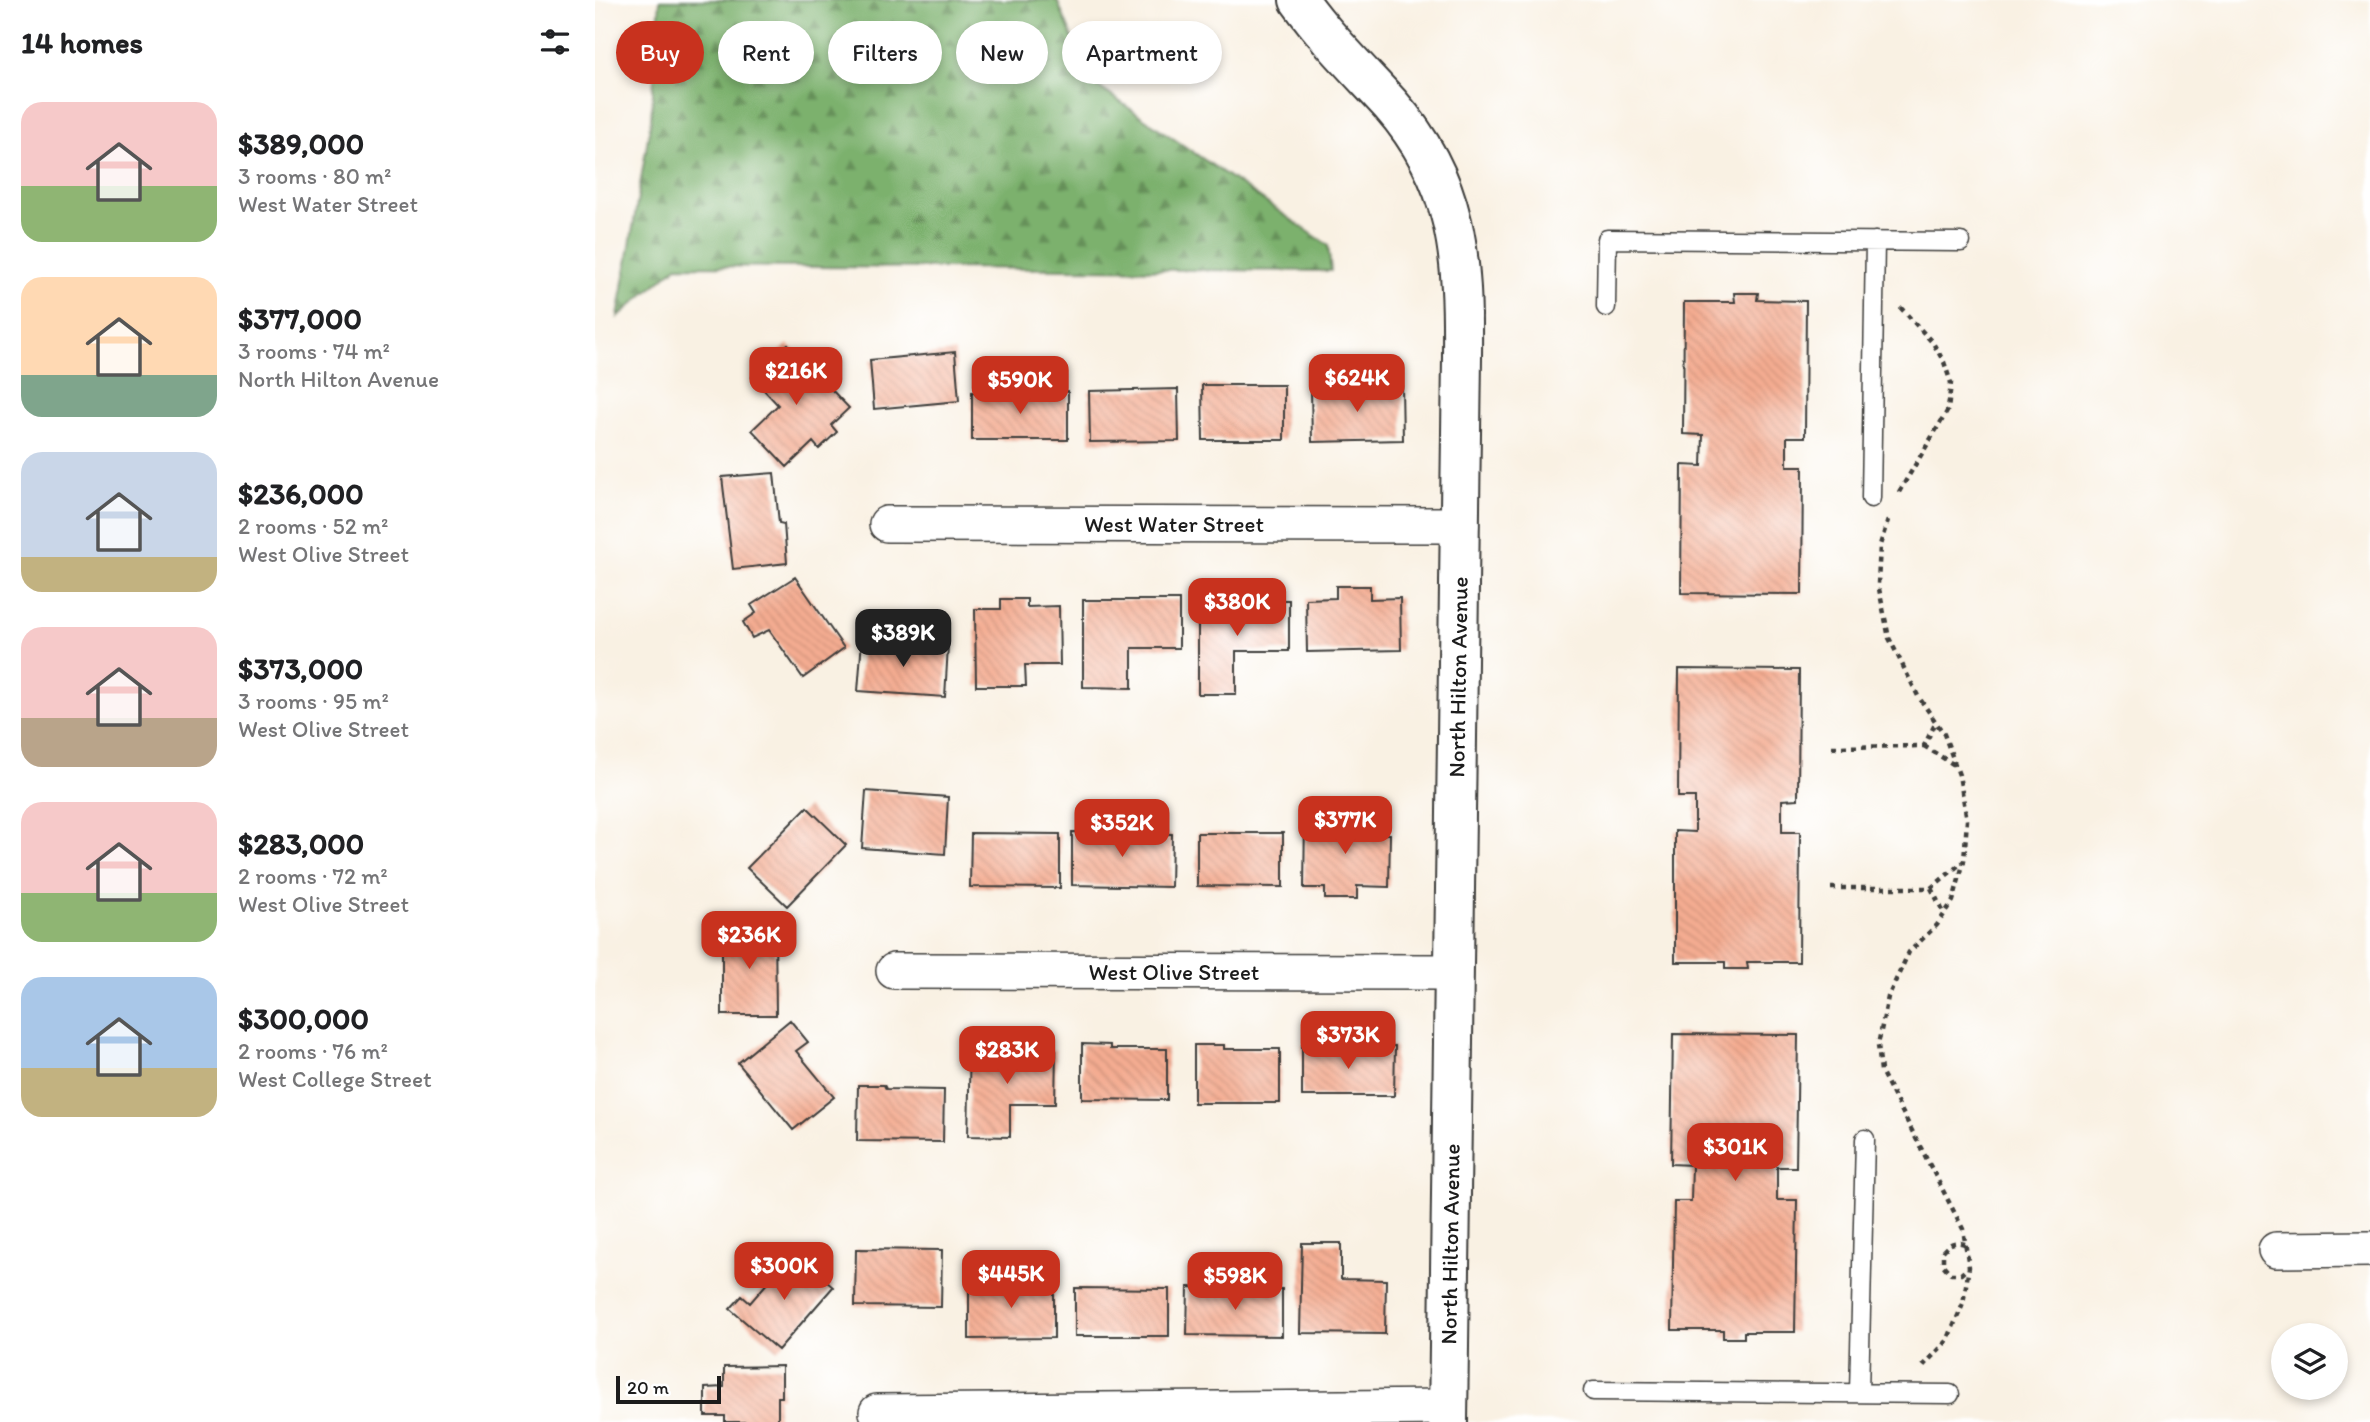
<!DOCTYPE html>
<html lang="en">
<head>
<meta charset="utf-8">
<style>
  body { margin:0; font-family:Itim,sans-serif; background:#f6f6f6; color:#202124; height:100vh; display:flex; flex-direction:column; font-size:26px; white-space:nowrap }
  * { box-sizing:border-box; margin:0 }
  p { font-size:23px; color:#757577 }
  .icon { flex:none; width:38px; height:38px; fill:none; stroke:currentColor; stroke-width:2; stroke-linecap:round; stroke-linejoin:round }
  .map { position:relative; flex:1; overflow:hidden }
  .panel { display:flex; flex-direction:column; background:#fff; width:595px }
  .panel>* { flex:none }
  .hud { position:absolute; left:21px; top:21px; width:665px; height:63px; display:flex; gap:14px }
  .controls { position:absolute; left:1676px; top:1323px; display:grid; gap:14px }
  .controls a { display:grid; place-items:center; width:77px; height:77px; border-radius:50%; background:#fff; box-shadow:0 4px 10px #0003; font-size:35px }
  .scale { position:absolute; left:21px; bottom:18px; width:105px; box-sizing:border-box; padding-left:7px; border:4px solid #1c1c1c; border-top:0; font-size:19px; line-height:24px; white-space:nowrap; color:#1c1c1c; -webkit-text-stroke:5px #fff; paint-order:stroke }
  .price { position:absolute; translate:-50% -60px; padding:0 16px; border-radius:14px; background:#c8321e; color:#fff; font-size:23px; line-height:46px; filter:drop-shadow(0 2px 4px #0008) }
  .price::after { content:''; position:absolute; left:50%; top:42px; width:21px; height:16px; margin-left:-10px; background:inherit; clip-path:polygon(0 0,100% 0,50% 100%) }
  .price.on { background:#222; color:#fff }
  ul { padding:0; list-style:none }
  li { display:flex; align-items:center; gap:21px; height:175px; padding:0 21px }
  li span { display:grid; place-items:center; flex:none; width:196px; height:140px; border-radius:21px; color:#555 }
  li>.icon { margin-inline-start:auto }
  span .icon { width:84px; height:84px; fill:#fffc; stroke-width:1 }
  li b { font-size:30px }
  h2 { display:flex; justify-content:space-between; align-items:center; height:84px; padding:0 21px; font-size:30px }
  .pill { padding:0 24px; border-radius:32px; background:#fff; box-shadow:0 4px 10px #0003; font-size:24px; line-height:63px }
  .pill.on { background:#c8321e; color:#fff }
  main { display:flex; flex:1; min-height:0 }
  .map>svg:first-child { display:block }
  .forest { fill:url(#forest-firs); stroke:#4c6644; stroke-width:2 }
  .building { fill:url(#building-back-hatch) }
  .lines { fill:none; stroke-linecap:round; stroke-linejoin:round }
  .lane-casing { stroke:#3d3c3a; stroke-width:21 }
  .street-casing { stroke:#3d3c3a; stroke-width:38 }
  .secondary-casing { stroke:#3d3c3a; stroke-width:42 }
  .path { stroke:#3d3c3a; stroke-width:4.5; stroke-dasharray:5 5; stroke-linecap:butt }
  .lane { stroke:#fff; stroke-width:18 }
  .street { stroke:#fff; stroke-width:35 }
  .secondary { stroke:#fff; stroke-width:38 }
  .labels { text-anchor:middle; stroke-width:5; stroke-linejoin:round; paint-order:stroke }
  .street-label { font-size:23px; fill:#1c1c1c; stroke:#fff }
</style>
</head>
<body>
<main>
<section class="panel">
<h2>14 homes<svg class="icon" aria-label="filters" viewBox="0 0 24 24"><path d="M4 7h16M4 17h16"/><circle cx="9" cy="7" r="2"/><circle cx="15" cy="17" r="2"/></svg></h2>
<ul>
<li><span style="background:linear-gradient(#f6c9c9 60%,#8fb573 0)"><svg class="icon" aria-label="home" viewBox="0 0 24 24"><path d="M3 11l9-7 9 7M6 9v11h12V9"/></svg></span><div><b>$389,000</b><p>3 rooms · 80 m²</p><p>West Water Street</p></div></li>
<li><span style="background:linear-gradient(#ffd9b3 70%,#7fa58c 0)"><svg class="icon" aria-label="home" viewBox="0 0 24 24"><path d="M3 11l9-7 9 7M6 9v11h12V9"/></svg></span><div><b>$377,000</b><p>3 rooms · 74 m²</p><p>North Hilton Avenue</p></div></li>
<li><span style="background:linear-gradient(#c9d6e8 75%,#c2b280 0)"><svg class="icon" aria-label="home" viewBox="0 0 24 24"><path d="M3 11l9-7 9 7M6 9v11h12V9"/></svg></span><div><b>$236,000</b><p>2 rooms · 52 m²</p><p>West Olive Street</p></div></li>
<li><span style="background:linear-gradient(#f6c9c9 65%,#b9a48a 0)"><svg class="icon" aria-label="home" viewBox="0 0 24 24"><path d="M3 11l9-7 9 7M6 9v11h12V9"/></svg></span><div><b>$373,000</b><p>3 rooms · 95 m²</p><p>West Olive Street</p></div></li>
<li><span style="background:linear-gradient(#f6c9c9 65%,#8fb573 0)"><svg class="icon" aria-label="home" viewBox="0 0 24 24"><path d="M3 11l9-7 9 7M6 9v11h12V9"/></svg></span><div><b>$283,000</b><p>2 rooms · 72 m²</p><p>West Olive Street</p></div></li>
<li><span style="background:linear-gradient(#a9c7e8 65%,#c2b280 0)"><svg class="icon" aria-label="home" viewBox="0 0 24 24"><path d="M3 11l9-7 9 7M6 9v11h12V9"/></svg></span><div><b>$300,000</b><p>2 rooms · 76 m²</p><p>West College Street</p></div></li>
</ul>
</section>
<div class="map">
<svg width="1775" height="1422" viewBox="0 0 1775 1422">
  <defs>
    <pattern id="forest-firs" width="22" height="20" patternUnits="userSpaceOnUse" patternTransform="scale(1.75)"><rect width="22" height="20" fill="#7cb16d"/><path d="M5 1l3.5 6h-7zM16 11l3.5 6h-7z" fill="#658f59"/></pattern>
    <pattern id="building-back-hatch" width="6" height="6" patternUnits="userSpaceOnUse" patternTransform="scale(1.75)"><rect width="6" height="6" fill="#f4ac91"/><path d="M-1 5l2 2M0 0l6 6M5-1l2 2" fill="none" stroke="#d1937c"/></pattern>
  </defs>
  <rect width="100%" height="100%" fill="#fff"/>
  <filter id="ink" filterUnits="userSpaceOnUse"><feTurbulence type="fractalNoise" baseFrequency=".0143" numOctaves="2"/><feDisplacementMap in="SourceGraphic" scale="14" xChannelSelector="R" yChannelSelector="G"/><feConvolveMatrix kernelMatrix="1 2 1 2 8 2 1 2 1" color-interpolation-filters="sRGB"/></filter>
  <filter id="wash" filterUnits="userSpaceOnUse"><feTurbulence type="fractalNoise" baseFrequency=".00686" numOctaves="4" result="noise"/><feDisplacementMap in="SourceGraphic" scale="28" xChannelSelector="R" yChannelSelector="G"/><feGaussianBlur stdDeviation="1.57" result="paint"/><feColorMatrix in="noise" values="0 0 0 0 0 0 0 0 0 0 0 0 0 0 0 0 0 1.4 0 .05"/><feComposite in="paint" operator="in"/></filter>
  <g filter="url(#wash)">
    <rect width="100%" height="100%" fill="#f9f1e3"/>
    <path class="forest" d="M65,0H462L495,81L733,245L736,271L82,266L23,317L56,119Z"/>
    <g id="blocks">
      <path class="building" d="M1139,293H1163L1162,300L1211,301L1210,437H1192V466H1208L1207,594L1086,593L1087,465L1107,466L1108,435L1088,434L1089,302H1140Z
        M193,344L254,408L236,425L242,432L224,449L218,442L192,467L157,430L183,405L157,377Z
        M360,352L364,401L279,409L275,360Z
        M607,385H689V440H608Z
        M807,386L808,440L717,442L716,388Z
        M583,389L584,441L495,442L494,391Z
        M473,391V440H377V392Z
        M179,473L184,523L189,524L192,563L138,569L127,477Z
        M200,577L249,648L208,678L174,630L157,638L148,622L161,613L156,605Z
        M741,586H775V599L805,598L806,650L712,652L711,599L741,598Z
        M406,599H432V607L464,606L465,665H430L431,686H381L380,609H406Z
        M488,600H584V648H537V688L488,687Z
        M603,600H694V651H641V694H603Z
        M267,640L353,646L350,697L263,691Z
        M1084,669L1204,670L1203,799L1187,800V832H1205L1204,962H1152L1153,969H1130V962H1080V831L1100,832V797H1083Z
        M271,791L353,797L350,854L267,848Z
        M212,807L251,845L192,906L152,868Z
        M710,817H775V834H795L794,887L762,886V899H730V888H709Z
        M477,832L577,834L576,887L477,885Z
        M376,833L465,834V888L375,887Z
        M602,833H688V887L602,886Z
        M127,927H180L181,1015H127Z
        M195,1020L213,1042L201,1051L239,1097L198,1130L143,1063Z
        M1078,1034L1203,1035L1201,1167H1182V1200H1202L1200,1332H1149V1338H1128V1330H1077L1079,1201H1096L1097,1165L1076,1164Z
        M487,1044L515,1045V1049H572V1100L487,1099Z
        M375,1045L404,1046L405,1049L461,1050L460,1104H415V1137L373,1136Z
        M599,1045H629V1049H685V1103H599Z
        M707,1045L800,1046L799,1096H707Z
        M263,1085H289L291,1089L349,1090L348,1142L262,1141Z
        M707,1243H746V1279L791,1280L790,1334L705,1333Z
        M261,1249L347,1250L346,1307L260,1306Z
        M198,1253L238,1287L183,1350L135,1309L147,1296L155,1303Z
        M374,1281L459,1282V1338L374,1339Z
        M593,1287L687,1289V1336L592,1335Z
        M480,1288L574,1289V1336H480Z
        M187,1366V1397H183V1422H130V1416H110V1388L129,1387V1367Z"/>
    </g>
  </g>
  <g filter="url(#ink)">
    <use href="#blocks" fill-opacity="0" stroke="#3d3c3a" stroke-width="2"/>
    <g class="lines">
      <g class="lane-casing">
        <path id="lane" d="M1011,307L1012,239L1366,242
          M1276,498L1280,241
          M998,1391L1355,1394
          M1264,1393L1270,1139"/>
      </g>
      <g class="street-casing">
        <path id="street" d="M292,524L866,525
          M299,971L859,972
          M1681,1250L1775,1249
          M282,1412L853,1407"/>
      </g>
      <g class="secondary-casing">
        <path id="secondary" d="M704,0C731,38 764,70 795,104C864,182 868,258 867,357L853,1422"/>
      </g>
      <path class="path" d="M1304,492L1353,410L1356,383L1349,362L1338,343L1305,307
        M1293,520L1285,545L1283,584L1294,638L1323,696L1349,734L1364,775L1372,820L1369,861L1358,901L1342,925L1314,952L1293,997L1283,1045L1286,1071L1368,1229L1374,1267L1368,1304L1352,1341L1328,1366
        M1329,746L1361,766
        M1237,747L1329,746L1341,722
        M1236,888H1336L1369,861
        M1336,888L1349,913
        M1370,1244C1359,1241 1355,1243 1348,1251V1265L1356,1274H1366L1374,1267"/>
      <use href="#lane" class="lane"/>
      <use href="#street" class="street"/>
      <use href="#secondary" class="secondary"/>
    </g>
  </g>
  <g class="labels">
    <g class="street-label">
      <text x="579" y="532">West Water Street</text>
      <text transform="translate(863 677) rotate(-89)" y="8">North Hilton Avenue</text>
      <text x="579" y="980">West Olive Street</text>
      <text transform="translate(855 1244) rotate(-89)" y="8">North Hilton Avenue</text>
    </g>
  </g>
</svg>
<div class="controls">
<a><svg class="icon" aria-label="layers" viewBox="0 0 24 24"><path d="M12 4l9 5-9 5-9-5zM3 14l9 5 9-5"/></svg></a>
</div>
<div class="scale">20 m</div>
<b class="price" style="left:201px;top:407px">$216K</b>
<b class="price" style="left:762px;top:414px">$624K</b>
<b class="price" style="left:425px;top:416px">$590K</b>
<b class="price" style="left:642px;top:638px">$380K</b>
<b class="price on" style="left:308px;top:669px">$389K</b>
<b class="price" style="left:750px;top:856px">$377K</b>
<b class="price" style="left:527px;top:859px">$352K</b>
<b class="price" style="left:154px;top:971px">$236K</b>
<b class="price" style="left:753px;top:1071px">$373K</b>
<b class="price" style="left:412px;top:1086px">$283K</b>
<b class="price" style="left:1140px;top:1183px">$301K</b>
<b class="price" style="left:189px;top:1302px">$300K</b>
<b class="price" style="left:416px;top:1310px">$445K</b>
<b class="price" style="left:640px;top:1312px">$598K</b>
<div class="hud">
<a class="pill on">Buy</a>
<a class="pill">Rent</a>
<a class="pill">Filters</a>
<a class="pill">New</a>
<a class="pill">Apartment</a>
</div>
</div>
</main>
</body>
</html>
